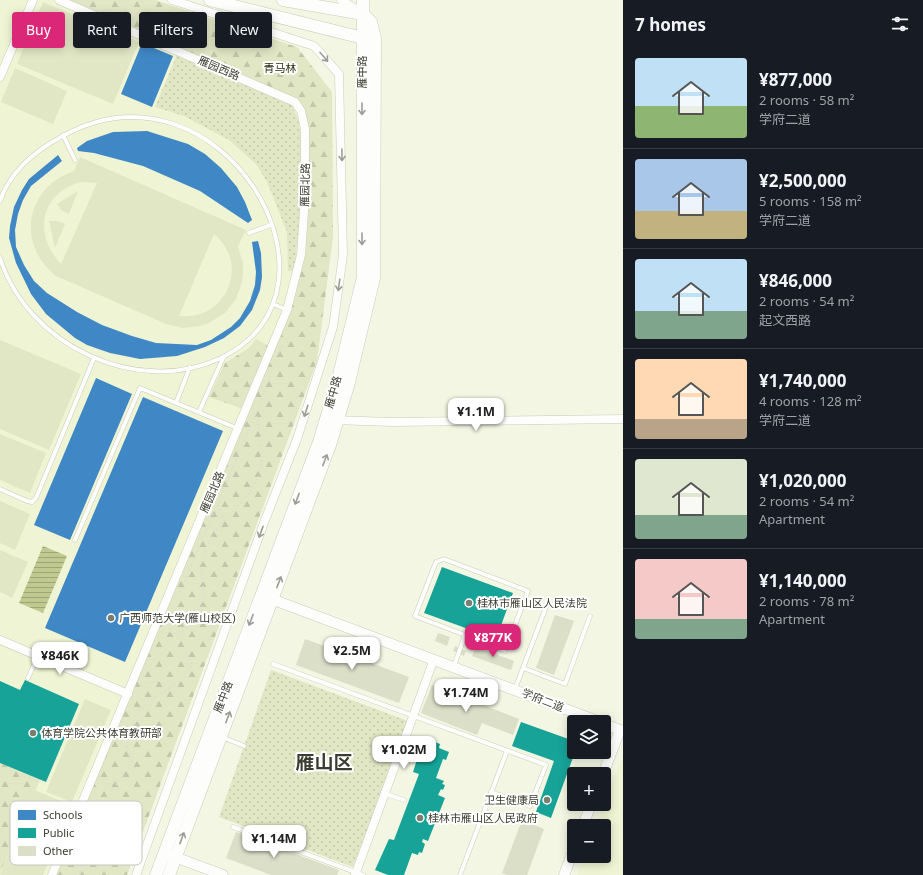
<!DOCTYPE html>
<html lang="en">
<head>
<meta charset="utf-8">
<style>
  body { margin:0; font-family:"Noto Sans","Noto Sans SC",sans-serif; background:#20242c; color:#f1f3f6; height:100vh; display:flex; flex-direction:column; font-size:15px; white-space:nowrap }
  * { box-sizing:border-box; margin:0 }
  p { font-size:13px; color:#9ea1a6 }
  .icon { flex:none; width:22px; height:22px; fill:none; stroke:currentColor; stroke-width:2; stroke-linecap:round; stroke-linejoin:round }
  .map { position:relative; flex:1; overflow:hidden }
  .drawer { display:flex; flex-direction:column; background:#171b24; width:300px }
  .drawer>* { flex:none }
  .guide { position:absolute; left:12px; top:12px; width:380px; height:36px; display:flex; gap:8px }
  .fabs { position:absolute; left:567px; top:715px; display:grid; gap:8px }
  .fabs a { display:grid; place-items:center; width:44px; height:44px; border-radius:4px; background:#171b24; box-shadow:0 2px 10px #0003; font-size:20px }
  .price { position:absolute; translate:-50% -34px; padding:0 9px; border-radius:8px; background:#fff; color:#222; font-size:13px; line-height:26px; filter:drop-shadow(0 1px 2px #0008) }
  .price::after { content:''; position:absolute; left:50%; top:24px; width:12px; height:9px; margin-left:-6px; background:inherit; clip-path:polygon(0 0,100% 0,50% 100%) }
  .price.on { background:#db2777; color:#fff }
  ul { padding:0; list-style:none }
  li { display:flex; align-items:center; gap:12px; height:100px; padding:0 12px }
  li+li { border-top:1px solid #363941 }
  li span { display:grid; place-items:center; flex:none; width:112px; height:80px; border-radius:4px; color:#555 }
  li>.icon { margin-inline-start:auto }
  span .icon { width:48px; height:48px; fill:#fffc; stroke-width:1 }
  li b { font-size:17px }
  h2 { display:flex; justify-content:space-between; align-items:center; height:48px; padding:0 12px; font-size:17px }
  .pill { padding:0 14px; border-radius:4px; background:#171b24; box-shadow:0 2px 10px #0003; font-size:14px; line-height:36px }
  .pill.on { background:#db2777; color:#fff }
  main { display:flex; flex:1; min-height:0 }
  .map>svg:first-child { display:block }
  .built { fill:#eff5d4 }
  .grass { fill:url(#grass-dots) }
  .forest { fill:url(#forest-firs) }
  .green { fill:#e1e7c5; fill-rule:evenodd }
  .water { fill:url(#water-rules) }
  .schools { fill:#3f88c5 }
  .public { fill:#17a398 }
  .building { fill:#dbdfc8 }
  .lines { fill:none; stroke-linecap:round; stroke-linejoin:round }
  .service-casing { stroke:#c9ccbc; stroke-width:5 }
  .minor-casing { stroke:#c9ccbc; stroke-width:9 }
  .tertiary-casing { stroke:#c9ccbc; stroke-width:11 }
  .primary-casing { stroke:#c9ccbc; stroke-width:13 }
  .path { stroke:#d8d9d3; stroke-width:1.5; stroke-dasharray:1 3; stroke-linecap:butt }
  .service { stroke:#fdfefb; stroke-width:4 }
  .minor { stroke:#fdfefb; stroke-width:8 }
  .tertiary { stroke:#fdfefb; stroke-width:10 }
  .primary { stroke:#fdfefb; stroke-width:12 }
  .oneway { stroke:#9c9e95 }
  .poi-dot { fill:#7a7e6e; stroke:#fff; stroke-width:1.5 }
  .labels { text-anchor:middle; stroke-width:4; stroke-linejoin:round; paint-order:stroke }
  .street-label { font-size:11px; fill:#3a3d2f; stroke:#fff }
  .park-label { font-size:11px; fill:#292e0d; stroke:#fff }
  .poi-label { font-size:11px; fill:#3a3d2f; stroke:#fff; text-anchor:start }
  .town-label { font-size:19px; font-weight:bold; fill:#3a3d2f; stroke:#fff }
  .key { fill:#fff; stroke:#c4c5c1; stroke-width:1 }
  .key-label { font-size:11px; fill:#3a3d2f }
</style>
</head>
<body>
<main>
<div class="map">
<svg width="623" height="875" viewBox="0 0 623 875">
  <defs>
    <pattern id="grass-dots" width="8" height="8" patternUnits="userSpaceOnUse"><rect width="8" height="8" fill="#e1e7c5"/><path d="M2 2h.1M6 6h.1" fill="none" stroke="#c2c7aa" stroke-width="1.8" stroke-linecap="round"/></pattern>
    <pattern id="forest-firs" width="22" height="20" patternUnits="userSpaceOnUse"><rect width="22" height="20" fill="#e1e7c5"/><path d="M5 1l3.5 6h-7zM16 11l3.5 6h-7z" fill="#c2c7aa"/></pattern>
    <pattern id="water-rules" width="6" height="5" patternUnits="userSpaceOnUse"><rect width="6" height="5" fill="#c0c98f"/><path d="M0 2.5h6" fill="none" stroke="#9da475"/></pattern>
  </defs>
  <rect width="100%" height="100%" fill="#f2f6e2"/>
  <path class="built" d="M0,0H155L297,47L332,92L333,237L317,361L127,875H0Z
    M623,760V875H577L584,856H604V826H596L620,762Z"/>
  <path class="grass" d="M177,55L291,104L298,119L302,141L299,229L294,271H288L287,232L267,182L256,164L229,140L184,116L155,107Z
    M271,670L408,721L353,867L219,817Z"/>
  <path class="forest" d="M59,0H155L297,47L332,92L333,237L317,361L127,875H52L287,310L301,255L305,129L299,106Z
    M256,339L269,346L243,409L209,397L225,363L249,348Z
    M0,763L40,780L0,873Z"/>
  <path class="green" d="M43,2L139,42L113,104L17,64Z
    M15,68L67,91L53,124L1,102Z
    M80,157L246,230L238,246L243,264V273L242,282L236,299L225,313L209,323L201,326L183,328L166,324L56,276C16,244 25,188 74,171ZM81,182L97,183L61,264C33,235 40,193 81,182ZM214,234C251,265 226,321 179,316Z
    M78,191L69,214L61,210L57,204Z
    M58,221L65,224L55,248L49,221Z
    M0,340L81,374L49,450L0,429Z
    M0,434L46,453L30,493L0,480Z
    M0,501L30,514L15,550L0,543Z
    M0,550L28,562L12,598L0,592Z
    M85,699L111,710L72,802L46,792Z
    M35,790L72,806L43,875H0Z"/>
  <path class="water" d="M43,546L67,556L43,613L19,603Z"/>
  <path class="schools" d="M142,43L173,56L152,107L121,94Z
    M147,131L188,144L205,154L221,168L237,187L245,202L252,220L248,223L200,191L143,166L94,153L78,151L77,148L87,141L113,132Z
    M58,155L62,161L31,186L23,200L18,214L15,230L16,247L24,265L34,281L47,293L77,312L102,325L132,336L156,343L197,345L211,340L231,327L240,318L250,301L255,285L256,272L252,242L258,241L261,253L262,277L260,290L252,310L240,326L224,338L205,347L177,356L140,359L110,353L87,345L75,338L46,314L31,294L16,263L9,238L10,226L14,207L22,190L29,179Z
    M96,378L132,394L70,540L34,525Z
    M143,397L223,431L125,662L45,628Z"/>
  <path class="public" d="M442,567L513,593L496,639L424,613Z
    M25,680L79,704L46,782L0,763V681L20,690Z
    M521,722L574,741V752H575L551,818L536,812L554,761L512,746Z
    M424,738L440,744L439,748L449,752L446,760L443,759L436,778L444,781L442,784L445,785L443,790L441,789L438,795L445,798L428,841L423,839L422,842L425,844L422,853L419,852L418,855L412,853L404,875H388L375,870L389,839L394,840L419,774L413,772Z"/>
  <path class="building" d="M555,615L574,621L554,675L536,668Z
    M438,633L450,637L447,646L435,641Z
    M305,639L409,677L399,703L296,665Z
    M455,646L466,651L464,656L453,651Z
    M476,647L514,661L511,670L472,656Z
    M432,685L519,719L513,735L482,723L477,735L421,713Z
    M522,820L544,829L527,875H507L502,873Z
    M236,832L339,870L337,875H271L226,858Z"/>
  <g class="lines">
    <g class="service-casing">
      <path id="service" d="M63,135L75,160
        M0,201C10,172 35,151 61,137C221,47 363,290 221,358C136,398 27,344 0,258
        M249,233L271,225
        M273,304L287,310
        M176,403L190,367
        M199,412L224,356
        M0,489L27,501L32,502L36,498L94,358
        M75,540L140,388L239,429
        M273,664L546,765L530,806L491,792
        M454,666L465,635L415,616L436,562L444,559L528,591L505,651L465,635
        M523,668L546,607
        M73,670L81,652
        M28,678L38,656
        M515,689L523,668L565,684L590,616
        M222,737L244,746
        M383,793L404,800
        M233,827L363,875
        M460,875L507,751"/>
    </g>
    <g class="minor-casing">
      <path id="minor" d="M341,0L361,12
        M0,77L33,0
        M333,420L392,422L623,419
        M0,640L128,694
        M52,875L287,310L301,255L305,197V129L301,111L295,102L59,0
        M136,875L265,520L297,439L333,327L343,255L339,74L314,46L172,0
        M355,875L434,659"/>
    </g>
    <g class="tertiary-casing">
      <path id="tertiary" d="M266,597L600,722
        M604,724L623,731
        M603,774L620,730
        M583,826L591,804
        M164,853L223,875
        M564,875L574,849"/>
    </g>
    <g class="primary-casing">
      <path id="primary" d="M210,0L363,38
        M283,0L363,14
        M156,875L319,442L337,383L363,277V0
        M169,875L330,445L348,386L374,278L375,38L371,22L363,14"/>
    </g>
    <path class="path" d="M256,414L282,345
      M218,505L224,520
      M162,632L177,633
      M141,683L160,682L171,688
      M342,715L348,699
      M127,748L135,715L150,701L175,685L185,676L192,664L177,633C182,630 187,628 191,625C210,611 201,588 202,568C203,559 206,547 211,539C224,514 255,498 260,469C262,452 260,431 256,414L178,596
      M88,808L109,816
      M291,843L296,830
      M80,875L87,848L95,842L102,841C110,828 107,813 109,799C111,787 126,773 132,761L127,748L118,737"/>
    <use href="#service" class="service"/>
    <use href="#minor" class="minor"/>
    <use href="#tertiary" class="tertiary"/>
    <use href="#primary" class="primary"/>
  </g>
  <defs><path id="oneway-shaft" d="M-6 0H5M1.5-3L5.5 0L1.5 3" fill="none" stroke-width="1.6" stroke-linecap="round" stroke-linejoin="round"/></defs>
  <g class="oneway">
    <use href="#oneway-shaft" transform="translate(324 57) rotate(49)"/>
    <use href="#oneway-shaft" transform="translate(362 109) rotate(90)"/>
    <use href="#oneway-shaft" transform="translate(342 155) rotate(89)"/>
    <use href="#oneway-shaft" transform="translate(362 239) rotate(90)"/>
    <use href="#oneway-shaft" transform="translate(339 285) rotate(98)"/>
    <use href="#oneway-shaft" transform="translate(306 411) rotate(108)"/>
    <use href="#oneway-shaft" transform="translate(325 460) rotate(-69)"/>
    <use href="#oneway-shaft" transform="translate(297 499) rotate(111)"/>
    <use href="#oneway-shaft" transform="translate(261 532) rotate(110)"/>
    <use href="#oneway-shaft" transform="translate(279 582) rotate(-69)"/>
    <use href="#oneway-shaft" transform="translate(251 620) rotate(111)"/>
    <use href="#oneway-shaft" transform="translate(228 717) rotate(-69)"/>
    <use href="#oneway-shaft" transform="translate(182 838) rotate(-70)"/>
  </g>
  <g class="poi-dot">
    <circle cx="469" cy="603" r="4"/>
    <circle cx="111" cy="618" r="4"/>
    <circle cx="33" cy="733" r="4"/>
    <circle cx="547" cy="800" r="4"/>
    <circle cx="420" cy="818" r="4"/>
  </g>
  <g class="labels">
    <g class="street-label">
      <text transform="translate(219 68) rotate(23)" y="4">雁园西路</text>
      <text transform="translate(362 72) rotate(-90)" y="4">雁中路</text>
      <text transform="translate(305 185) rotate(-89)" y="4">雁园北路</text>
      <text transform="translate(333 392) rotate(-74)" y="4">雁中路</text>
      <text transform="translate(212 492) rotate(-67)" y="4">雁园北路</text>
      <text transform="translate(223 697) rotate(-69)" y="4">雁中路</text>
      <text transform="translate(543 700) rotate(21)" y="4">学府二道</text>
    </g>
    <g class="park-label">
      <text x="280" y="72">青马林</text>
    </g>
    <g class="poi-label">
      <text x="477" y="607">桂林市雁山区人民法院</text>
      <text x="119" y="622">广西师范大学(雁山校区)</text>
      <text x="41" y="737">体育学院公共体育教研部</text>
      <text x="539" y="804" text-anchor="end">卫生健康局</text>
      <text x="428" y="822">桂林市雁山区人民政府</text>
    </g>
    <g class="town-label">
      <text x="324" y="769">雁山区</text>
    </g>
  </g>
  <rect x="10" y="801" width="132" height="64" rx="6" class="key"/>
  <rect x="18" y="810" width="18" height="10" fill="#3f88c5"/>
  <rect x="18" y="828" width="18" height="10" fill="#17a398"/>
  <rect x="18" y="846" width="18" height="10" fill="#dbdfc8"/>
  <g class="key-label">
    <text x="43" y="819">Schools</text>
    <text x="43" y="837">Public</text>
    <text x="43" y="855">Other</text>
  </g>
</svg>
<div class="fabs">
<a><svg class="icon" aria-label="layers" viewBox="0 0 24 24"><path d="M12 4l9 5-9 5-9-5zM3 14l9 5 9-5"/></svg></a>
<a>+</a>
<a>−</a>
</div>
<b class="price" style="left:476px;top:432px">¥1.1M</b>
<b class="price on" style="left:493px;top:658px">¥877K</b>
<b class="price" style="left:352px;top:671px">¥2.5M</b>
<b class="price" style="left:60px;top:676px">¥846K</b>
<b class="price" style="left:466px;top:713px">¥1.74M</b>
<b class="price" style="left:404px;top:770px">¥1.02M</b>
<b class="price" style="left:274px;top:859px">¥1.14M</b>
<div class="guide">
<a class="pill on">Buy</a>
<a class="pill">Rent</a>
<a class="pill">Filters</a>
<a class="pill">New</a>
</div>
</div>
<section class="drawer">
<h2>7 homes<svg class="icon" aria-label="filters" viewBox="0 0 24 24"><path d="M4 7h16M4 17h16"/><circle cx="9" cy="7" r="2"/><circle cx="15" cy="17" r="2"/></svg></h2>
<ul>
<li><span style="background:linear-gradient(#bfe0f5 60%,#8fb573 0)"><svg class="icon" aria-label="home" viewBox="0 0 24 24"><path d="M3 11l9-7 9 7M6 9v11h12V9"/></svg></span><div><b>¥877,000</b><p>2 rooms · 58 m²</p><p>学府二道</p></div></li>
<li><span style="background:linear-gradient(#a9c7e8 65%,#c2b280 0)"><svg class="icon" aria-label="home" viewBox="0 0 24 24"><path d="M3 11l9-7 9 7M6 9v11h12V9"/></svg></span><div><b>¥2,500,000</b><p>5 rooms · 158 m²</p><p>学府二道</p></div></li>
<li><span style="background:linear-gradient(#bfe0f5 65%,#7fa58c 0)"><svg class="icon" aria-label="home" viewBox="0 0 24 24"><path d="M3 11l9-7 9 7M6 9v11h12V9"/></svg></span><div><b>¥846,000</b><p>2 rooms · 54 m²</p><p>起文西路</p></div></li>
<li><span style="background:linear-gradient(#ffd9b3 75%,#b9a48a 0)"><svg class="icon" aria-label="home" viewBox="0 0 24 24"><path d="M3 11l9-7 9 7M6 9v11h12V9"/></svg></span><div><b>¥1,740,000</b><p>4 rooms · 128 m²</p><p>学府二道</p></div></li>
<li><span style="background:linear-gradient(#dfe7d0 70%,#7fa58c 0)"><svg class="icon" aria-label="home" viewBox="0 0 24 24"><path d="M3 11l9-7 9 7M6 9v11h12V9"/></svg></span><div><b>¥1,020,000</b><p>2 rooms · 54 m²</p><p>Apartment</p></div></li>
<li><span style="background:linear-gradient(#f6c9c9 75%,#7fa58c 0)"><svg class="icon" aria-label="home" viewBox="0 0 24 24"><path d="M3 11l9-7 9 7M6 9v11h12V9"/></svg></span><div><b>¥1,140,000</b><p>2 rooms · 78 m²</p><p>Apartment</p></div></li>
</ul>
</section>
</main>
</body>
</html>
